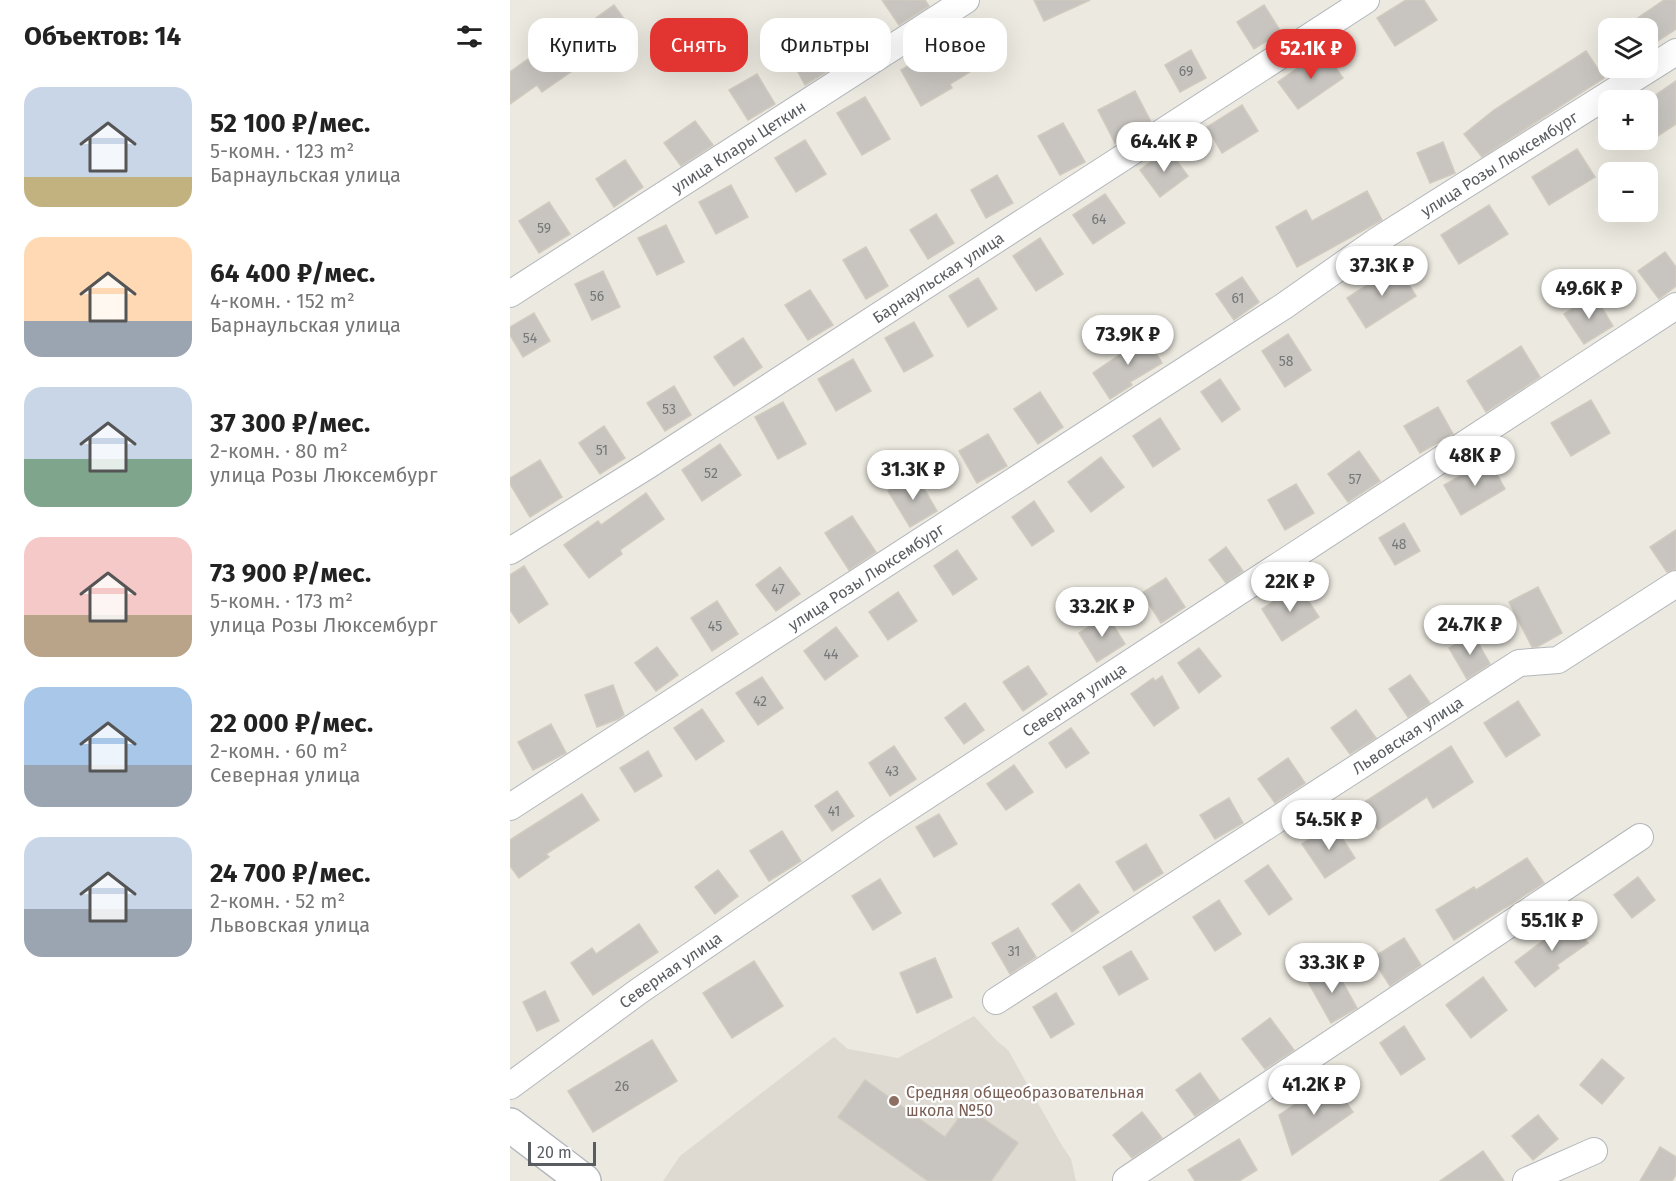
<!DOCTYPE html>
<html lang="ru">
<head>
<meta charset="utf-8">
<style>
  body { margin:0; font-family:"Fira Sans",sans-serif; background:#f2f2f2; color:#222; height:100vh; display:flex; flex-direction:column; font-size:22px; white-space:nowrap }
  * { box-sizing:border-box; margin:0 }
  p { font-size:20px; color:#767676 }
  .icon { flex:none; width:33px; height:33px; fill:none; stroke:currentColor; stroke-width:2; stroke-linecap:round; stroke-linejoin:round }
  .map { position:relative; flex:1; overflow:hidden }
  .drawer { display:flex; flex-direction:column; background:#fff; width:510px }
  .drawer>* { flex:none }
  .top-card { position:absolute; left:18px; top:18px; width:570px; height:54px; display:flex; gap:12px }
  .tools { position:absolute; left:1088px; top:18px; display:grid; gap:12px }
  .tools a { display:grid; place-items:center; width:60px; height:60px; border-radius:12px; background:#fff; box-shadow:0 6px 24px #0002; font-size:30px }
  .scale { position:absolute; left:18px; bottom:15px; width:68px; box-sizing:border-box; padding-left:6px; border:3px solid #595d61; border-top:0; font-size:16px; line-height:21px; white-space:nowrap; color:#595d61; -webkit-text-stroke:4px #fff; paint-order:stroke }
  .price { position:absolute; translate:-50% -51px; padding:0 14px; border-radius:21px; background:#fff; color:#222; font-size:20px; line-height:39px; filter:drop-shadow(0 2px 3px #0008) }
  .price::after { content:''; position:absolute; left:50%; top:36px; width:18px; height:14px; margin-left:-9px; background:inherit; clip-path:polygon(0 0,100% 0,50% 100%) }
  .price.current { background:#e23430; color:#fff }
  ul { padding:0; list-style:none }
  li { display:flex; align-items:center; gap:18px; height:150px; padding:0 24px }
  li span { display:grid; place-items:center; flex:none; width:168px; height:120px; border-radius:18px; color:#555 }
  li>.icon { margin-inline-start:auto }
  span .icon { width:72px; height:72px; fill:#fffc; stroke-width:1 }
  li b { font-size:26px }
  h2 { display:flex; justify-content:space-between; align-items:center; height:72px; padding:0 24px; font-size:26px }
  .chip { padding:0 21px; border-radius:18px; background:#fff; box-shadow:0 6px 24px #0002; font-size:21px; line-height:54px }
  .chip.current { background:#e23430; color:#fff }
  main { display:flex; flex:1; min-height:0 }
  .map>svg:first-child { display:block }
  .education { fill:#dedad2 }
  .building { fill:#c8c5c0; stroke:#d0cabf; stroke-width:1.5 }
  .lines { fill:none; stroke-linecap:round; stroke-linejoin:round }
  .street-casing { stroke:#b3b7bb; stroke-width:28 }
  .secondary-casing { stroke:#b4b8bd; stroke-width:36 }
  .street { stroke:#fff; stroke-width:26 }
  .secondary { stroke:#fff; stroke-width:33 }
  .education-dot { fill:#8d6e63; stroke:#fff; stroke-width:2 }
  .labels { text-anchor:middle; stroke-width:4.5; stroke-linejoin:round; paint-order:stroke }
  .number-label { font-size:14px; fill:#757779 }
  .street-label { font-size:16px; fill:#595d61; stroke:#fff }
  .education-label { font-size:16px; fill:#785e54; stroke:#fff; text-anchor:start }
</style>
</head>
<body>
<main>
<section class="drawer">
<h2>Объектов: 14<svg class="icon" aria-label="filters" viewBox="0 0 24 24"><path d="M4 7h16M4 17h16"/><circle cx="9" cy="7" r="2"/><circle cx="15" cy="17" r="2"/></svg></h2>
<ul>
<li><span style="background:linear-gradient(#c9d6e8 75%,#c2b280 0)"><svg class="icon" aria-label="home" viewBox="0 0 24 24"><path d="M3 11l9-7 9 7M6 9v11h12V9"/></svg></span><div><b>52 100 ₽/мес.</b><p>5-комн. · 123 m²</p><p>Барнаульская улица</p></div></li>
<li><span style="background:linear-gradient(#ffd9b3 70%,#9aa5b1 0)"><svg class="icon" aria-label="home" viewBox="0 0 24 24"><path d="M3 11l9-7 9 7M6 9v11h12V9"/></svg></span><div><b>64 400 ₽/мес.</b><p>4-комн. · 152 m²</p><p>Барнаульская улица</p></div></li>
<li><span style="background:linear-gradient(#c9d6e8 60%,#7fa58c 0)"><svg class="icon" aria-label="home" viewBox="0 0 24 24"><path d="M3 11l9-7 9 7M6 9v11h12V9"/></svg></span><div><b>37 300 ₽/мес.</b><p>2-комн. · 80 m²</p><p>улица Розы Люксембург</p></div></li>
<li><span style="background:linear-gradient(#f6c9c9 65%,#b9a48a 0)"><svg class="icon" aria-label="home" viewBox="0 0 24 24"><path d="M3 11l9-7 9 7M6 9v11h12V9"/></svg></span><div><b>73 900 ₽/мес.</b><p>5-комн. · 173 m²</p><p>улица Розы Люксембург</p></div></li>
<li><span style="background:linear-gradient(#a9c7e8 65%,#9aa5b1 0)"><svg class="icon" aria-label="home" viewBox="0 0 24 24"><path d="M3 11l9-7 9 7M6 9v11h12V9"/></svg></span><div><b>22 000 ₽/мес.</b><p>2-комн. · 60 m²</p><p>Северная улица</p></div></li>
<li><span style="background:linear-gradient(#c9d6e8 60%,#9aa5b1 0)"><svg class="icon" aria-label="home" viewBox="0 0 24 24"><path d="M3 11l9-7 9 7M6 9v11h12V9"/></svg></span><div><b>24 700 ₽/мес.</b><p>2-комн. · 52 m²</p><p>Львовская улица</p></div></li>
</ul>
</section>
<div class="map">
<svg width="1166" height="1181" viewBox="0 0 1166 1181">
  <rect width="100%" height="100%" fill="#ece9e0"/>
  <path class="education" d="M464,1016L487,1041L498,1050L551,1144L561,1159L566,1181H153L170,1156L324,1037L338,1049L388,1058Z"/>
  <path class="building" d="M372,0H415L419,6L389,25Z
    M524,0H580L534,21Z
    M896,0H914L927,20L885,46L867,18Z
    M1154,0H1166V29L1137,48V28H1113Z
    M104,5L122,30L94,49L76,25Z
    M754,5L771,32L744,49L727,22Z
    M476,20L494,51L440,84L442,88L411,106L391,70Z
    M317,30L334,61L295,85L277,52Z
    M42,42L62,71L32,92L27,85L0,104V72Z
    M681,50L696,78L670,92L655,65Z
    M813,50L833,78L788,109L768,82Z
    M1076,51L1094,78L972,157L954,134L984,110Z
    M247,74L265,104L238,120L219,90Z
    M1166,81V124L1137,143V101Z
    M625,91L641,122L605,143L588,110Z
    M355,97L380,139L352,155L327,113Z
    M732,105L748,131L712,153L697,127Z
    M185,121L203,145L171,166L154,143Z
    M553,123L575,162L550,175L528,136Z
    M295,140L316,174L286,192L265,158Z
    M933,142L945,173L920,183L907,153Z
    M658,149L678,176L650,197L630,170Z
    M1067,149L1085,177L1039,205L1022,177Z
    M115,160L133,187L104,207L86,179Z
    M487,175L503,203L476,218L461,190Z
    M221,185L238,217L206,234L189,202Z
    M857,191L872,220L787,267L766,227L796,210L802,221Z
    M595,194L615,223L583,244L563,215Z
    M39,202L60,234L29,253L9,221Z
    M979,205L998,234L949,264L931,235Z
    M426,214L444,243L418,259L400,230Z
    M156,225L174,262L147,275L128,238Z
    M530,238L553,274L526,291L503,256Z
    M356,247L378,286L356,299L333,260Z
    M1155,252L1166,267V286L1149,299L1128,271Z
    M887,266L906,296L856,328L837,298Z
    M93,271L110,307L82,320L65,284Z
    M732,277L749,302L724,320L706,294Z
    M468,278L487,309L458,327L439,296Z
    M300,290L323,325L298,340L275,305Z
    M1084,295L1103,326L1074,344L1054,314Z
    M24,313L40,341L13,357L0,335V327Z
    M404,322L423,356L394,372L375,338Z
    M634,333L652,363L620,382L622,385L600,399L583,373L612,353L609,348Z
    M778,334L801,370L775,387L752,351Z
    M233,338L252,367L224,386L204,357Z
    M1011,346L1030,377L976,412L957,381Z
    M343,359L361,391L326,411L308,379Z
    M710,379L730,409L712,422L691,392Z
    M164,386L181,415L155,431L137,403Z
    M530,392L553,427L528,444L504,409Z
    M1081,400L1100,433L1061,456L1041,423Z
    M273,402L296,444L268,459L245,417Z
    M928,407L943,434L910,453L894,426Z
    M650,418L670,449L643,467L623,436Z
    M94,426L115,458L90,474L69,443Z
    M478,434L497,466L467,483L449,451Z
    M210,444L231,475L192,501L172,470Z
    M849,451L870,481L838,502L818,474Z
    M591,457L614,487L581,512L558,482Z
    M30,460L52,497L20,517L0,484V478Z
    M979,460L995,489L951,515L934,485Z
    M406,475L427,511L400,527L378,491Z
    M786,484L804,513L775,530L758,500Z
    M136,493L154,519L110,550L112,554L79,578L54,545L88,521L91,525Z
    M524,501L544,531L522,546L502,517Z
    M342,516L366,552L339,570L315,533Z
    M894,523L910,551L885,565L869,538Z
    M1166,530V569L1157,572L1140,547Z
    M716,547L733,571L716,583L699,560Z
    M447,550L467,579L443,595L424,566Z
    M14,566L38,604L9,623L0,610V575Z
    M270,567L290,594L266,611L246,585Z
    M656,578L675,607L651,623L632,593Z
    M788,585L809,617L772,641L752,609Z
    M1028,587L1052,633L1027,647H1022L999,602Z
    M388,592L407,621L378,640L359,612Z
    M207,601L228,634L202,651L181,618Z
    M597,615L615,644L587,662L569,633Z
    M326,627L348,656L315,680L294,651Z
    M963,634L980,664L957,679L939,648Z
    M147,647L168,675L146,691L125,663Z
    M689,648L711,676L689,693L668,663Z
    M518,666L537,694L513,711L493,682Z
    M900,675L920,703L898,717L879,689Z
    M652,676L669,708L644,726L621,694L643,678L645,681Z
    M252,677L273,708L248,725L226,693Z
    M103,685L114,715L108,719L87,727L75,695Z
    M1008,701L1030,735L996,757L974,723Z
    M455,703L474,730L454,744L435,718Z
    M192,709L214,741L186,760L164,728Z
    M846,710L866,738L840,754L821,728Z
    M41,724L56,753L23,770L8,742Z
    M561,728L579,753L556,768L539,743Z
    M384,746L406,779L380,796L359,763Z
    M941,746L963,782L923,808L917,797L868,830L850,805Z
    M138,751L152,776L125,792L110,768Z
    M778,758L795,783L765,803L748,779Z
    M504,765L523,792L496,810L477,784Z
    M327,791L344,816L322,831L305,806Z
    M72,794L89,820L36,854L39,857L9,878L0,866V840Z
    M719,798L733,823L705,839L690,815Z
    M429,814L447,844L424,857L406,827Z
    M823,824L845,858L815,878L792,844Z
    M272,831L291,861L259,881L240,851Z
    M636,844L653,873L624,891L606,862Z
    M1017,858L1034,883L944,940L926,910L964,887L966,890Z
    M758,865L782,899L759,915L735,881Z
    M208,870L228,896L205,914L185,887Z
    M1128,877L1145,900L1122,918L1104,895Z
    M370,879L391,913L363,930L342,896Z
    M569,884L589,912L562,932L542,904Z
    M709,900L731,934L705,951L683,917Z
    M1060,918L1078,943L1047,965L1049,968L1025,987L1005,962L1039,936L1038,934Z
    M129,924L148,952L83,995L61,963L82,948L86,954Z
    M508,928L526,957L500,974L482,943Z
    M894,938L911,965L880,986L862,958Z
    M621,951L638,979L609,995L593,967Z
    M425,958L442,997L407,1013L390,973Z
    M244,961L273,1006L222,1038L193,993Z
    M823,965L847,1008L821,1023L797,980Z
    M973,977L997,1010L961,1038L936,1005Z
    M35,991L49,1021L27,1031L13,1002Z
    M546,993L564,1024L541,1038L523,1007Z
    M760,1018L784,1050L755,1069L732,1039Z
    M894,1026L915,1059L891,1075L870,1043Z
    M142,1040L167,1081L83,1132L58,1091Z
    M1092,1059L1114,1078L1092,1104L1070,1085Z
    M690,1073L709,1100L685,1116L666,1090Z
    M355,1080L435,1137L457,1107L508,1143L481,1181H418L328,1117Z
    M821,1080L843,1112L782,1155L769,1115Z
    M632,1112L652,1138L622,1158L603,1135Z
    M1028,1115L1048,1139L1023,1160L1002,1136Z
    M729,1139L747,1170L729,1181H685L678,1170Z
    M1150,1147L1166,1157V1175L1162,1181H1130Z
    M973,1151L994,1181H930Z"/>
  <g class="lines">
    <g class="street-casing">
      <g id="street">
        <path id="s1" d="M0,294L456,0"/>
        <path id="s2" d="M0,551L137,466L856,0"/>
        <path id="s3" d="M0,807L774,306L868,240L1166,52"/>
        <path id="s4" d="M486,1001L1009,663L1048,660L1166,584"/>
        <path id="s5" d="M0,1086L129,991L369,827L1166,306"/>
        <path d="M616,1180L1130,837"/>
        <path d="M1016,1181L1084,1151"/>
      </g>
    </g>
    <g class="secondary-casing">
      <path id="secondary" d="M0,1125L74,1181"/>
    </g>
    <use href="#street" class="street"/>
    <use href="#secondary" class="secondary"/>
  </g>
  <circle class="education-dot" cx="384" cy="1101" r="6"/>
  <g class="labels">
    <g class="number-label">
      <text x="676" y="76">69</text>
      <text x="589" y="224">64</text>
      <text x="34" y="233">59</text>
      <text x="87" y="301">56</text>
      <text x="728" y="303">61</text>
      <text x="20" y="343">54</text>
      <text x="776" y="366">58</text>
      <text x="159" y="414">53</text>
      <text x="92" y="455">51</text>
      <text x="201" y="478">52</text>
      <text x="845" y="484">57</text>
      <text x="889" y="549">48</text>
      <text x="268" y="594">47</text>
      <text x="205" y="631">45</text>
      <text x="321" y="659">44</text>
      <text x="250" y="706">42</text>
      <text x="382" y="776">43</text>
      <text x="324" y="816">41</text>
      <text x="504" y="956">31</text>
      <text x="112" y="1091">26</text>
    </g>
    <g class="street-label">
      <text dy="6" stroke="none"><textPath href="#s1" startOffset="272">улица Клары Цеткин</textPath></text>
      <text dy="6" stroke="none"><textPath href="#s3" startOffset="1180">улица Розы Люксембург</textPath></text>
      <text dy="6" stroke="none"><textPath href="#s2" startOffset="508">Барнаульская улица</textPath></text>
      <text dy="6" stroke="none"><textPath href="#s3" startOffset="424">улица Розы Люксембург</textPath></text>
      <text dy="6" stroke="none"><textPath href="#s5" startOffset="684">Северная улица</textPath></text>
      <text dy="6" stroke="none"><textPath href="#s4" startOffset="490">Львовская улица</textPath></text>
      <text dy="6" stroke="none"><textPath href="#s5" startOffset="198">Северная улица</textPath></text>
    </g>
    <g class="education-label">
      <text x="396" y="1098">Средняя общеобразовательная<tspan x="396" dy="18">школа №50</tspan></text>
    </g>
  </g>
</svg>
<div class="tools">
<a><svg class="icon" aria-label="layers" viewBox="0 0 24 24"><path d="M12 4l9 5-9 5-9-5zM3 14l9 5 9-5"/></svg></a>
<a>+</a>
<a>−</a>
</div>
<div class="scale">20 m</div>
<b class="price current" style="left:801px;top:80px">52.1K ₽</b>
<b class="price" style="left:654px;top:173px">64.4K ₽</b>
<b class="price" style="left:872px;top:297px">37.3K ₽</b>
<b class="price" style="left:1079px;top:320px">49.6K ₽</b>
<b class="price" style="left:618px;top:366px">73.9K ₽</b>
<b class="price" style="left:965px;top:487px">48K ₽</b>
<b class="price" style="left:403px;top:501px">31.3K ₽</b>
<b class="price" style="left:780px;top:613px">22K ₽</b>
<b class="price" style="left:592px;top:638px">33.2K ₽</b>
<b class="price" style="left:960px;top:656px">24.7K ₽</b>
<b class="price" style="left:819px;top:851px">54.5K ₽</b>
<b class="price" style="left:1042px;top:952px">55.1K ₽</b>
<b class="price" style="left:822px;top:994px">33.3K ₽</b>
<b class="price" style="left:804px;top:1116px">41.2K ₽</b>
<div class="top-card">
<a class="chip">Купить</a>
<a class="chip current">Снять</a>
<a class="chip">Фильтры</a>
<a class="chip">Новое</a>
</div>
</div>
</main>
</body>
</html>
